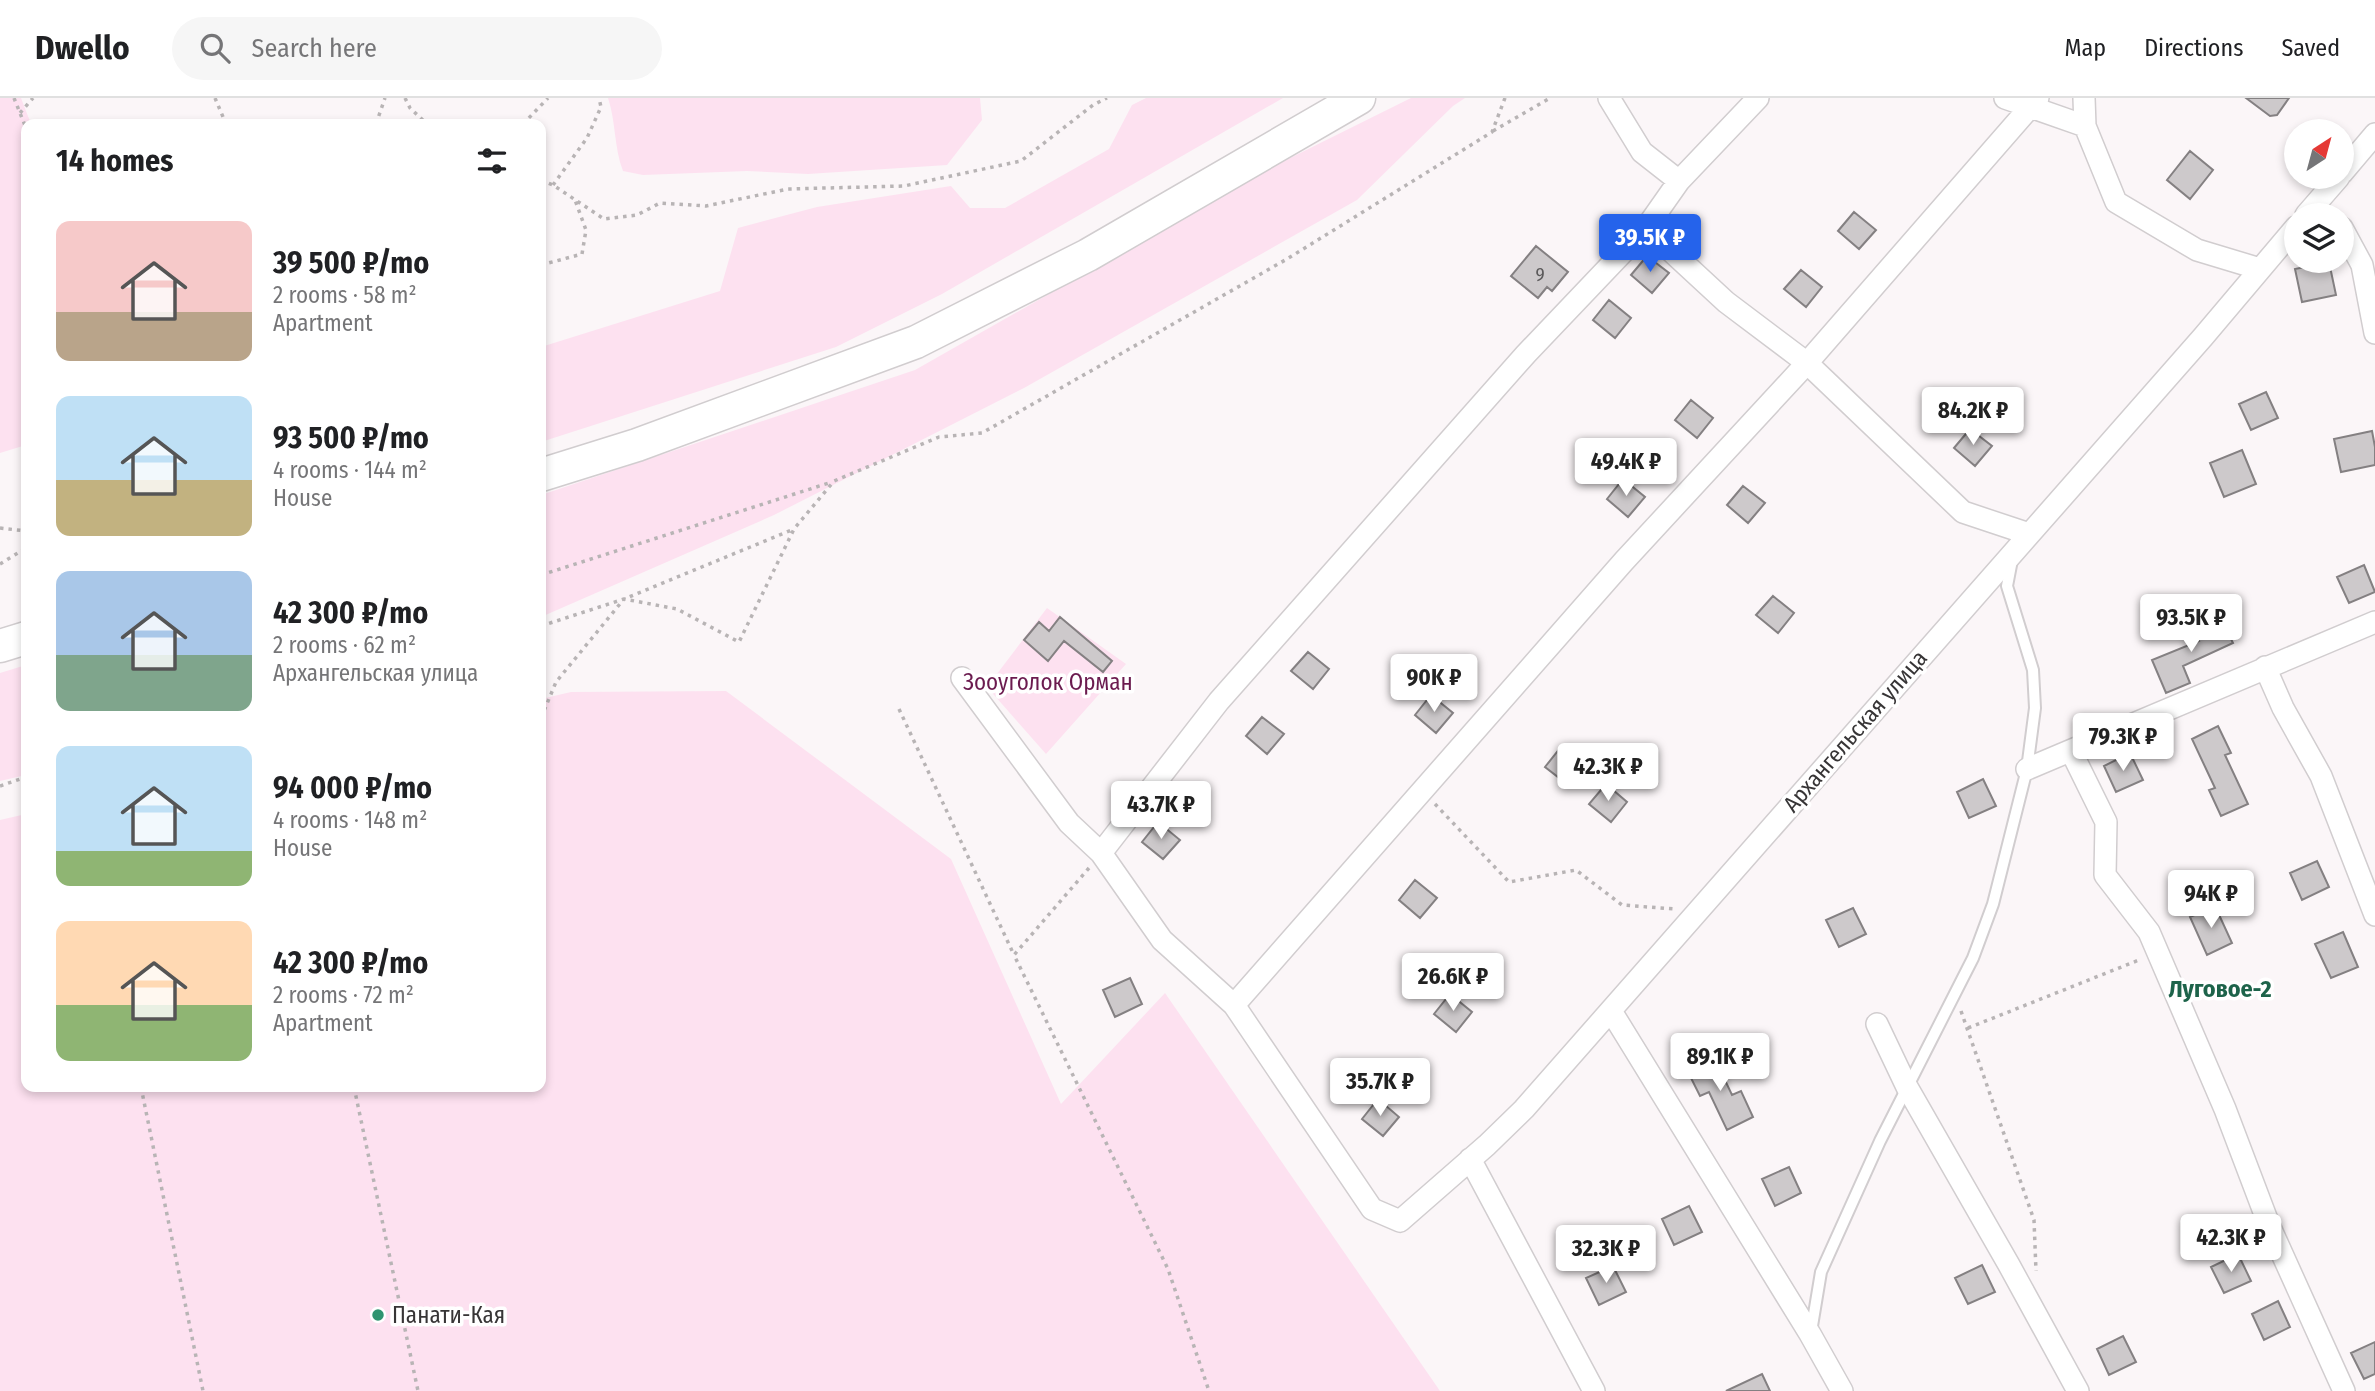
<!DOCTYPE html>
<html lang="en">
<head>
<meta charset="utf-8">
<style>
  body { margin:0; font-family:"Fira Sans Condensed",sans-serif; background:#f6f6f6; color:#202124; height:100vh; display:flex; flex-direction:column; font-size:26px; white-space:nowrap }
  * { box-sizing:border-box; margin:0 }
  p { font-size:23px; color:#757577 }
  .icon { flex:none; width:38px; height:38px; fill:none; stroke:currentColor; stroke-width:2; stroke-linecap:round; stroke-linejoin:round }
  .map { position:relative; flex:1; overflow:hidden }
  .panel { position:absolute; left:21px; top:21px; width:525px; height:973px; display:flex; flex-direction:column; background:#fff; border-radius:14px; box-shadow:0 4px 10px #0003 }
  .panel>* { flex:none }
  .needle { width:46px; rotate:36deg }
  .controls { position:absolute; left:2284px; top:21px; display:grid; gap:14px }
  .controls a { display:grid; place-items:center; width:70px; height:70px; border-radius:50%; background:#fff; box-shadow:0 4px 10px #0003; font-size:35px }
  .price { position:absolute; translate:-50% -60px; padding:0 16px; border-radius:7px; background:#fff; color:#222; font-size:23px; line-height:46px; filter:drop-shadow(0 2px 4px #0008) }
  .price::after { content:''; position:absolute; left:50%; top:42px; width:21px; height:16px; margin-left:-10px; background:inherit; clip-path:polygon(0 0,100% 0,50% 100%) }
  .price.current { background:#2563eb; color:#fff }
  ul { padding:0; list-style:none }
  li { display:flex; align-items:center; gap:21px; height:175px; padding:0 35px }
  li span { display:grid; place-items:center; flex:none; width:196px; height:140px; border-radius:14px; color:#555 }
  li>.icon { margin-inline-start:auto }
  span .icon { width:84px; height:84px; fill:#fffc; stroke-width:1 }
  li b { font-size:30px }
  h2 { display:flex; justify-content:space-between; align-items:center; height:84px; padding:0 35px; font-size:30px }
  header { display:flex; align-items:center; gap:42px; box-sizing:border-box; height:98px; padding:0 35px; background:#fff; border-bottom:2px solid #e0e0e0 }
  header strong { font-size:33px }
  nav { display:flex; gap:38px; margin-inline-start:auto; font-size:24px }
  .search { width:490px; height:63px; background:#f6f6f6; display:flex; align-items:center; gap:18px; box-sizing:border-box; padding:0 24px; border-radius:38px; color:#757577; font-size:26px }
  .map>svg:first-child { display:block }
  .green { fill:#fde1f0 }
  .building { fill:#cdc9cb; stroke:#848082; stroke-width:2 }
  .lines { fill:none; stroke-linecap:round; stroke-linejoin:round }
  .service-casing { stroke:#d1cdcf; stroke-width:14 }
  .minor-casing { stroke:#d1cdcf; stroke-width:24 }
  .primary-casing { stroke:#d1cdcf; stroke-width:35 }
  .path { stroke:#b8b4b5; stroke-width:3.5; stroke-dasharray:3.5 5; stroke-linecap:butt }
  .service { stroke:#fff; stroke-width:10 }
  .minor { stroke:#fff; stroke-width:21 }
  .primary { stroke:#fff; stroke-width:32 }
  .poi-dot { fill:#2f9470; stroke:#fff; stroke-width:2.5 }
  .labels { text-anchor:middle; stroke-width:7; stroke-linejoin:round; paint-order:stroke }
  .number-label { font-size:19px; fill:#5c5a5b }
  .park-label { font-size:23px; fill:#6b1b4f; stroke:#fff }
  .street-label { font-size:23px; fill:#373536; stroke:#fff }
  .poi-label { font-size:23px; fill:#373536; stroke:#fff; text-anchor:start }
  .neighbourhood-label { font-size:24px; font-weight:bold; fill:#1d634a; stroke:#fff }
</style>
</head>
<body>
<header>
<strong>Dwello</strong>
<div class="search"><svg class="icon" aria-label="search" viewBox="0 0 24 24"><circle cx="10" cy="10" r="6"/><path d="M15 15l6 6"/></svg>Search here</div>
<nav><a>Map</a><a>Directions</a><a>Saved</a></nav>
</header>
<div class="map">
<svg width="2375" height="1293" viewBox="0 0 2375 1293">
  <rect width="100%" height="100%" fill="#fbf6f8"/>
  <path class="green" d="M0,0H21L31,26H26V347L0,355Z
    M608,0H980L982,22L947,67L808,76L747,73L643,77L623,73C614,50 616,24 608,0Z
    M1146,0H1283L942,196L836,249L541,344V249L720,193L738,130L817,109L951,88L970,110H1005L1109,51L1132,7Z
    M1411,0H1465L1453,8L1357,102L1024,290L774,417L541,519V397L915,272L1278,66Z
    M1047,510L1126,566L1046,656L987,589Z
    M26,567V677L0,683V575Z
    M726,593L951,761L1061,1006L1165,895L1440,1293H0V722L26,716V989H541V601L571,594Z"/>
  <path class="building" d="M2246,0H2289L2277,17L2270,18Z
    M2190,53L2213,72L2190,101L2167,82Z
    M1854,114L1876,132L1859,151L1838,133Z
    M1536,148L1568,174L1552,193L1547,189L1538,200L1511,178Z
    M1647,158L1669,175L1652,195L1631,177Z
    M2329,164L2336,197L2302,204L2295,171Z
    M1801,172L1822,189L1806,209L1784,191Z
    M1609,202L1631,220L1615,240L1593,222Z
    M2266,294L2278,320L2251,332L2239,306Z
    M1691,302L1713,320L1697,340L1675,322Z
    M1970,331L1992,348L1975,368L1954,350Z
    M2372,333L2375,349V367L2341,374L2334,341Z
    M2242,352L2256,386L2224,399L2210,365Z
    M1623,381L1645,399L1628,419L1607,401Z
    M1743,388L1765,405L1748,425L1727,407Z
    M2364,467L2375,494L2349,505L2337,479Z
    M1773,498L1794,515L1778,535L1756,517Z
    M1060,519L1112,563L1103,574L1064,543L1048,563L1024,542L1039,524L1049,533Z
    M2220,519L2233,545L2183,568L2190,585L2166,595L2152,562L2199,543L2193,532Z
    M1308,554L1329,571L1313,591L1291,573Z
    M1431,597L1453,615L1436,635L1415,617Z
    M1262,619L1284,636L1267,656L1246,638Z
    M2218,628L2231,655L2225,657L2248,706L2221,718L2209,692L2215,690L2192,641Z
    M1561,649L1583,667L1567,686L1545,669Z
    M2130,655L2143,682L2116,694L2104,668Z
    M1983,681L1996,708L1969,720L1957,694Z
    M1606,686L1627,704L1611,724L1589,706Z
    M1158,724L1180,742L1163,761L1142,744Z
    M2317,763L2329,789L2302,802L2290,775Z
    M1415,782L1437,800L1420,820L1399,802Z
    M2215,808L2232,845L2207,857L2190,819Z
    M1853,810L1866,836L1839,849L1826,822Z
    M2343,834L2358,869L2331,880L2315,846Z
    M1130,880L1142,906L1115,919L1103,892Z
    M1450,896L1472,914L1456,934L1434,916Z
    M1714,959L1732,997L1741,993L1753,1019L1727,1032L1709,994L1700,998L1687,972Z
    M1378,1001L1399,1019L1383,1038L1362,1021Z
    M1789,1069L1801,1095L1775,1108L1762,1081Z
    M1689,1108L1702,1134L1674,1147L1662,1121Z
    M2238,1156L2251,1183L2224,1195L2211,1169Z
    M1982,1167L1995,1194L1968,1206L1955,1180Z
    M1613,1168L1626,1194L1599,1207L1586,1180Z
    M2278,1203L2290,1229L2264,1242L2252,1216Z
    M2123,1238L2136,1264L2109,1277L2097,1251Z
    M2375,1244V1276L2364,1281L2351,1255Z
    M1762,1276L1770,1293H1726Z"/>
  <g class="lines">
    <g class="service-casing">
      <path id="service" d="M1811,1234L1821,1174L1880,1043L1973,860L1993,806L2027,671L2035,610L2033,572L2007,488L2012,462"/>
    </g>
    <g class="minor-casing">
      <path id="minor" d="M2005,0L2085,28L2116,104L2197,152L2260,171
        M2084,0L2085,28
        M2342,75L2375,36
        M1679,83L1758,0
        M2306,117L2339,79
        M1646,130L1726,204L1807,265L1963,414L2029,436
        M2342,130L2362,167L2375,235
        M2265,569L2283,610L2321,678L2375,817
        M962,580L1069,725L1101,755L1162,842L1234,907L1372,1111L1400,1123L1487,1047L1524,1011L2203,239L2296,129
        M2071,653L2106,724L2105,777L2149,834L2225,1011L2269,1127L2344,1293
        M2027,671L2375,524
        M1101,755L1219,603L1526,256L1646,130L1679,83L1642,54L1609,0
        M1234,907L1624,463L1807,265L2038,0
        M1611,913L1810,1236L1842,1293
        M1877,926L1907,989L2009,1167L2078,1293
        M1470,1061L1594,1293"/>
    </g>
    <g class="primary-casing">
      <path id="primary" d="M541,377L637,347L916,244L1088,157L1359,0
        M0,548L26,540"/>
    </g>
    <path class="path" d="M14,0L26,30
      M215,0L226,26
      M405,0L410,10L427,26
      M20,15L33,0
      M376,26L385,0
      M523,26L548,0
      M1493,33L1550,0
      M541,82L553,87L604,121L637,117L660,105L706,108L788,91L904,88L1021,63L1093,7L1107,0
      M553,87L587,40L601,9L599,0
      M541,167L582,156L586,132L575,102
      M0,430L26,433
      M0,466L26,450
      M541,477L832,384
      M541,528L624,501L794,431
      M899,611L1014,857
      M541,620L556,584L624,501L677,511L739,544L794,431L834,383L939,339L982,335L1287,161L1492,34L1505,0
      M0,688L26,679
      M1435,706L1509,784L1576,772L1622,807L1675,811
      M1089,770L1014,857L1168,1171L1209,1293
      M1961,913L2034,1122L2036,1173
      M1968,930L2139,862
      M141,989L203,1293
      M354,989L418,1293"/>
    <use href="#service" class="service"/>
    <use href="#minor" class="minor"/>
    <use href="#primary" class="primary"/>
  </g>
  <circle class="poi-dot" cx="378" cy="1217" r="7"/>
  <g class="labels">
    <g class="number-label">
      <text x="1540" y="183">9</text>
    </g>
    <g class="park-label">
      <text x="1048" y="592">Зооуголок Орман</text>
    </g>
    <g class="street-label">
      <text transform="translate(1855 633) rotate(-49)" y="8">Архангельская улица</text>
    </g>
    <g class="poi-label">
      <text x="392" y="1225">Панати-Кая</text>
    </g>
    <g class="neighbourhood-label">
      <text x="2220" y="899">Луговое-2</text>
    </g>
  </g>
</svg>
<div class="controls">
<a><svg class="needle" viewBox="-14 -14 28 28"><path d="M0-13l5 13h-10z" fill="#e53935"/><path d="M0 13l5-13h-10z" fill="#757577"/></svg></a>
<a><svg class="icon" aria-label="layers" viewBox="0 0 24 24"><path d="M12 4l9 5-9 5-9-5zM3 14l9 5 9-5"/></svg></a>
</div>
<b class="price current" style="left:1650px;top:176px">39.5K ₽</b>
<b class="price" style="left:1973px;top:349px">84.2K ₽</b>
<b class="price" style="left:1626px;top:400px">49.4K ₽</b>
<b class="price" style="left:2191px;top:556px">93.5K ₽</b>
<b class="price" style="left:1434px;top:616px">90K ₽</b>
<b class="price" style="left:2123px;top:675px">79.3K ₽</b>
<b class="price" style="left:1608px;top:705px">42.3K ₽</b>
<b class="price" style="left:1161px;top:743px">43.7K ₽</b>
<b class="price" style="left:2211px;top:832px">94K ₽</b>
<b class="price" style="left:1453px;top:915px">26.6K ₽</b>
<b class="price" style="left:1720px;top:995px">89.1K ₽</b>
<b class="price" style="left:1380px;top:1020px">35.7K ₽</b>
<b class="price" style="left:2231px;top:1176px">42.3K ₽</b>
<b class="price" style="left:1606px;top:1187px">32.3K ₽</b>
<section class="panel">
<h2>14 homes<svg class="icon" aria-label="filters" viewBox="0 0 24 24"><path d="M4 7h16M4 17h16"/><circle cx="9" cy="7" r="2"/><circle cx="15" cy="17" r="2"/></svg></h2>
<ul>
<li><span style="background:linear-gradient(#f6c9c9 65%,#b9a48a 0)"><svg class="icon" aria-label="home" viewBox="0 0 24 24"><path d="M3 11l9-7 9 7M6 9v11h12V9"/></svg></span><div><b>39 500 ₽/mo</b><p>2 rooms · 58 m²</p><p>Apartment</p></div></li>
<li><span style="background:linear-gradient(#bfe0f5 60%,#c2b280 0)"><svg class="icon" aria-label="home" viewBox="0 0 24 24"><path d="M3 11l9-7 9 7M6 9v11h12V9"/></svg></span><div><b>93 500 ₽/mo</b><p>4 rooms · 144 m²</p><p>House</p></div></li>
<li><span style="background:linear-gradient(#a9c7e8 60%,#7fa58c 0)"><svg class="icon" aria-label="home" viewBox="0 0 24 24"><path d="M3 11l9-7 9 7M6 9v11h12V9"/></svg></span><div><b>42 300 ₽/mo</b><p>2 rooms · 62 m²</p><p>Архангельская улица</p></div></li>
<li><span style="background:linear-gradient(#bfe0f5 75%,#8fb573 0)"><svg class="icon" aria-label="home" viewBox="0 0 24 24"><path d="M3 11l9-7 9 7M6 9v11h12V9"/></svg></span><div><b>94 000 ₽/mo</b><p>4 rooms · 148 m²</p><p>House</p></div></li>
<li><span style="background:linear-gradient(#ffd9b3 60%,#8fb573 0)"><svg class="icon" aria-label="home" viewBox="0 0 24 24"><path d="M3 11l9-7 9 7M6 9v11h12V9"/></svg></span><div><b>42 300 ₽/mo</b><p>2 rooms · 72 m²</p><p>Apartment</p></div></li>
</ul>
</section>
</div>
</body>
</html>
